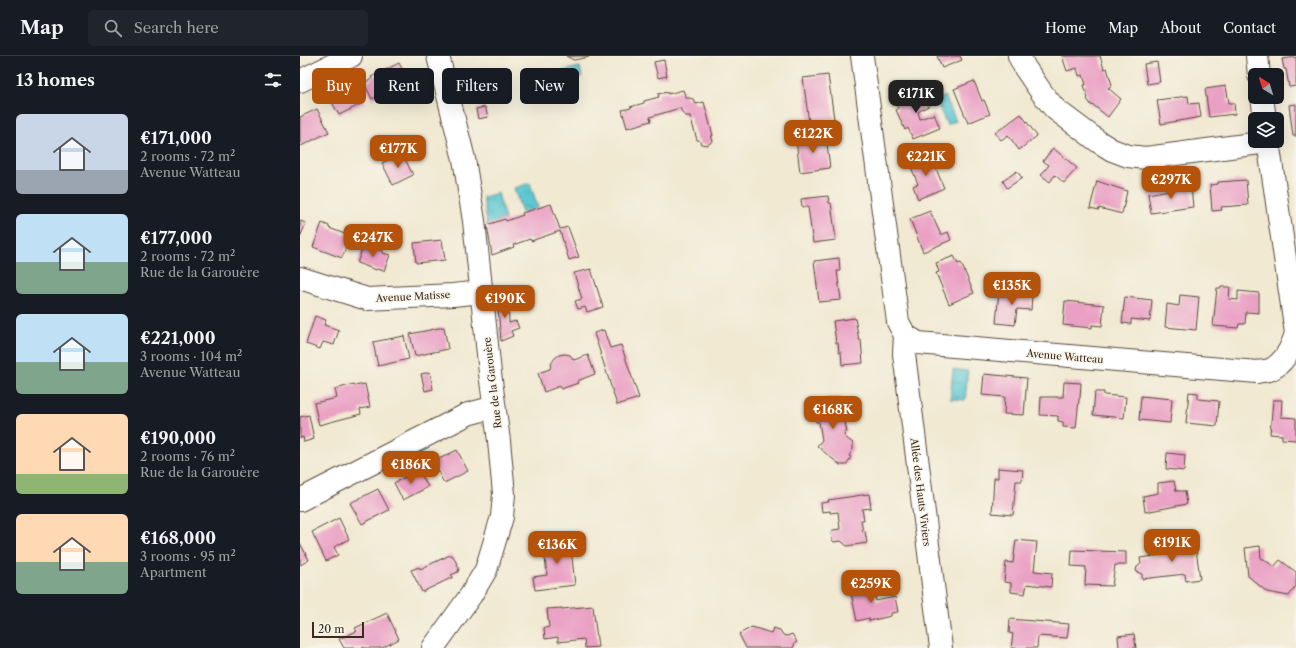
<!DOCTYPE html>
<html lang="en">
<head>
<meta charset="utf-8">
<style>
  body { margin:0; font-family:"Libre Caslon Text",serif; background:#20242c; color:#f1f3f6; height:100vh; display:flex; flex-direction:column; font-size:15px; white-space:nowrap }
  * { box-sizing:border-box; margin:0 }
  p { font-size:13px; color:#9ea1a6 }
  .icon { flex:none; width:22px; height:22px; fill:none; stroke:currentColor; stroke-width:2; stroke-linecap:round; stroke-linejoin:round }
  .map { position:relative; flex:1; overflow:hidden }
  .panel { display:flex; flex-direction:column; background:#171b24; width:300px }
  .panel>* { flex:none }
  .top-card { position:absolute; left:12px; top:12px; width:380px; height:36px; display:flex; gap:8px }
  .needle { width:26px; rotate:322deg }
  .controls { position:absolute; left:948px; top:12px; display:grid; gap:8px }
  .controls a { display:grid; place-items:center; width:36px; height:36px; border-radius:6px; background:#171b24; box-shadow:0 4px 16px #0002; font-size:20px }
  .scale { position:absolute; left:12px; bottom:10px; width:52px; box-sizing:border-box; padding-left:4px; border:2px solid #3b2a1e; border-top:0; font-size:11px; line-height:14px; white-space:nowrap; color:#3b2a1e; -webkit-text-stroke:3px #f7f3e8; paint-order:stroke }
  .price { position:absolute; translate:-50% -34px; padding:0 9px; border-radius:8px; background:#b45309; color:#fff; font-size:13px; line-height:26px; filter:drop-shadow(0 1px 2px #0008) }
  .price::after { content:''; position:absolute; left:50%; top:24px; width:12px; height:9px; margin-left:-6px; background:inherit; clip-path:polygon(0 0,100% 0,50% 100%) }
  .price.active { background:#222; color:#fff }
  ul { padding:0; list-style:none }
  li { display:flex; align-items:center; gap:12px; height:100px; padding:0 16px }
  li span { display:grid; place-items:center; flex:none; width:112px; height:80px; border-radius:6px; color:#555 }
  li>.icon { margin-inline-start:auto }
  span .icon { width:48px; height:48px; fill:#fffc; stroke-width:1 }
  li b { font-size:17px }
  h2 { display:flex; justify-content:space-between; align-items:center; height:48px; padding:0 16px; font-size:17px }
  .chip { padding:0 14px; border-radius:6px; background:#171b24; box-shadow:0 4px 16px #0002; font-size:14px; line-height:36px }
  .chip.active { background:#b45309; color:#fff }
  header { display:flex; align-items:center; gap:24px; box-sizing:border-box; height:56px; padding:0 20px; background:#171b24; border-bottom:1px solid #363941 }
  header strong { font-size:19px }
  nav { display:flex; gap:22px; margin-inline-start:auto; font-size:14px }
  .search { width:280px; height:36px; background:#20242c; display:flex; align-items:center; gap:10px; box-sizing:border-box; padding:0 14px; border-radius:6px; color:#9ea1a6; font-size:15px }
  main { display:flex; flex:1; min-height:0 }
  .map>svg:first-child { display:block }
  .water { fill:url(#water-ripples); stroke:#4a7878 }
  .building { fill:#eaa0c4 }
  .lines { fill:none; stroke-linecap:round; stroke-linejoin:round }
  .minor-casing { stroke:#564739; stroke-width:24 }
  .minor { stroke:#fff; stroke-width:22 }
  .labels { text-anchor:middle; stroke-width:3; stroke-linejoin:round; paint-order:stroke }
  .street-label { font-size:10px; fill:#3b2a1e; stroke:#f7f3e8 }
</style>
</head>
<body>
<header>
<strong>Map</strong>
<div class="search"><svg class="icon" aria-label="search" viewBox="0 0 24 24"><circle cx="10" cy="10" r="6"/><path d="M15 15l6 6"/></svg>Search here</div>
<nav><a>Home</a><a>Map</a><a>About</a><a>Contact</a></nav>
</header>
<main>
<section class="panel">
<h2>13 homes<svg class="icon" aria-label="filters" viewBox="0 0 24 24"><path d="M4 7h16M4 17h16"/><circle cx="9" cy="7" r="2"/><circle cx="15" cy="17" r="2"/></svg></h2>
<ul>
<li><span style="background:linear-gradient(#c9d6e8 70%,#9aa5b1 0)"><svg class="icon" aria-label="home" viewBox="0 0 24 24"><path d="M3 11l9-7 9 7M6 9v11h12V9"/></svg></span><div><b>€171,000</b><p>2 rooms · 72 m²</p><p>Avenue Watteau</p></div></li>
<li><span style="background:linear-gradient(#bfe0f5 60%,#7fa58c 0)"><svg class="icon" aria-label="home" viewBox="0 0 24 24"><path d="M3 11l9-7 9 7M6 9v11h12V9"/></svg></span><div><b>€177,000</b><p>2 rooms · 72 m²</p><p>Rue de la Garouère</p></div></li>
<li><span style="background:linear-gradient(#bfe0f5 60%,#7fa58c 0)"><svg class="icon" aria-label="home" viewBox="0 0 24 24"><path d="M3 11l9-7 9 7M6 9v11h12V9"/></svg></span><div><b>€221,000</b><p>3 rooms · 104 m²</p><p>Avenue Watteau</p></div></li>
<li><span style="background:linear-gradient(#ffd9b3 75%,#8fb573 0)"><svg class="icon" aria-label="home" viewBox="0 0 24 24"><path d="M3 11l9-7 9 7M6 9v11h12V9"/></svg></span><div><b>€190,000</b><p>2 rooms · 76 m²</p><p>Rue de la Garouère</p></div></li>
<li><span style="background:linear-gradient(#ffd9b3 60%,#7fa58c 0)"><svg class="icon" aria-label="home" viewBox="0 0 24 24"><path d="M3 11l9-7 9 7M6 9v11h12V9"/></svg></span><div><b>€168,000</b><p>3 rooms · 95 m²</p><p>Apartment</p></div></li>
</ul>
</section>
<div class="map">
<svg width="996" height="592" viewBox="0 0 996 592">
  <defs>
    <pattern id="water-ripples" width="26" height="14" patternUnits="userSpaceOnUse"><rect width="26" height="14" fill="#5ac6d2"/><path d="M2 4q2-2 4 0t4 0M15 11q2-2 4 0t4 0" fill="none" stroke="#4ca1aa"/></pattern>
  </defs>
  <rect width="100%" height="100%" fill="#f7f3e8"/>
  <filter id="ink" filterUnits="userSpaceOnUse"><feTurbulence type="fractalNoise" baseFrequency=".025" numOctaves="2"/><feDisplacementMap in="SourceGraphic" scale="8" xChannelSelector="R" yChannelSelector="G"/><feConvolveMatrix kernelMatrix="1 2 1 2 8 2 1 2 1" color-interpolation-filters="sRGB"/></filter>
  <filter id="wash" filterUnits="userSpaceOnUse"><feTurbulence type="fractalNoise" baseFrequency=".012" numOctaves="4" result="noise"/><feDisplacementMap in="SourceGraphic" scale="16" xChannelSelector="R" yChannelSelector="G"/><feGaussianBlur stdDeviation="0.9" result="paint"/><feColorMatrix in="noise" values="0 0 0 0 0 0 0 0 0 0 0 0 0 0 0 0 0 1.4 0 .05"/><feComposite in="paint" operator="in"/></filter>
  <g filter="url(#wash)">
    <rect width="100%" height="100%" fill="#f1e9d2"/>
    <path class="water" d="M280,11L282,21L265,25L262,15Z
      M645,40L656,65L647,69L636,45Z
      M230,127L238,152L222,157L214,132Z
      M198,137L205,163L187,169L183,141Z
      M653,313L668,315L665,344L650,343Z"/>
    <g id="blocks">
      <path class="building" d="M266,0H289V1L274,4Z
        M637,0H660L662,4L642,12Z
        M762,0H800L804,13L807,12L812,29L808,32L821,43L808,61L793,49L792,50L787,43L788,42L784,29H786L783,19L779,20L777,12L767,15Z
        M996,1V30L989,31L986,13H984L982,3Z
        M364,4L367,20L358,22L354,6Z
        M857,6L860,26L847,28L844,8Z
        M99,7L110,28L82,42L80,39L72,43L64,27L72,23L71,21Z
        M528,19L534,63L509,67L503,22Z
        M674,25L682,45L684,44L690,58L668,67L654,33Z
        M56,28L65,46L39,59L29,41Z
        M926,30L929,47H934L935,58L909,61L905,33Z
        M623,31L630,49L618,56L620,63L634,58L640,72L613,83L608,72L605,74L596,54L598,53L594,44Z
        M383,34L386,42H389L393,43L396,48L404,46L413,80H411L413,85L407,89L401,88L399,84H397L390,60H386L383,58L380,52L350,61L351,65L327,72L322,54L331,52L330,51L344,47V45L359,41L358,38L368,36V38Z
        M888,40L889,48L899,47L901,61L861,68L857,44Z
        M996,48V80H993L989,49Z
        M185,51L188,61L178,63L176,53Z
        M17,53L29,76L1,90L0,88V61Z
        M721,58L737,80L719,94L708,79L701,84L695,77Z
        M526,80L530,112L500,116L496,84Z
        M753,92L777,112L764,127L755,119L750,126L741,119L749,109L743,105Z
        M102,97L113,119L93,129L82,107Z
        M630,98L644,132L618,143L613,130L618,128L609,106Z
        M717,115L722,122L707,132L703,125Z
        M946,124L948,149L921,151L922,154L912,155L910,129L918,128V126Z
        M797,125L827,135L822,158L799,152V154L790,152Z
        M891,130L893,151L851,157L848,138Z
        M528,140L529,147H531L536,184L513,187L508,151H502L501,143Z
        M251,148L260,173L268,171L279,201L269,204L260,175L231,185L230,183L213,189L214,191L192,199L187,169L205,163L206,165L223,159L222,157Z
        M630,155L641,179L648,176L651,184L623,196L610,163Z
        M0,165L6,167L0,181Z
        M22,167L29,170V172L50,180L42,202L13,191Z
        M142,184L145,204L116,207L114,187Z
        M64,188L83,195V197L90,199L84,215L77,213L76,214L57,207Z
        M654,200L658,208L661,207L674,237L649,248L636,217L639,216L636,207Z
        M539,202L540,215H537L541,244L519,246L514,205Z
        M291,213L303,251L287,256L285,251L278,253L275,245L282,243L274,217Z
        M921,231H930L929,243L938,244V235L959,237V257L946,256L945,268H939L938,272L913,270L917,232H921Z
        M699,235L732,239L731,254L717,253L715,269L696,267Z
        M880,239L899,241L896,274L865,271L867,248L879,250Z
        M197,241H208L209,267L216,265L219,272L211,275L213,280L201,285Z
        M825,241L852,244L850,265L831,263V268L822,267Z
        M765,245L804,249L802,270L792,269V272L763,269Z
        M15,260L26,264L24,269L39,274L34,289L23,286L20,293L6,288Z
        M555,262L559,284H561L563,307L542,309L541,296L539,297L538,287H536L533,265Z
        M144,271L148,293L115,300L110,278Z
        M304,274L310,292L321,289L339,342L317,349L294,277Z
        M104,280L109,303L78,310L73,286Z
        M265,298L270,299L274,304L288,299L295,318L277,325L278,327L261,333L260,330L244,336L238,317L250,313L251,308L255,302L259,299Z
        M130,316L133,333L125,335L121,318Z
        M684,318L727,322L724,359L704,358L705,341L682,339Z
        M764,326L781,327L780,342L779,343L776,372L763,371V366L758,365V360L740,359L741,341H763Z
        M54,328V330L65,328L70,351L60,353L61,358L19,369L14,347L37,342L35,333Z
        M795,336H804V339L826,341L824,362L793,359Z
        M889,336L898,337V343L919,345L917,370L886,367Z
        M841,340L872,343L870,367L839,364Z
        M540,341L547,376H544L545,381L553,387V393L549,400L551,401L546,409H540L517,390L522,384L519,366H516L513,345Z
        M973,344H982L981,361L996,362V384L982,383V379L970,378Z
        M9,359L14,383L4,386L3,381L0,382V361Z
        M157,394L168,415L144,427L133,406Z
        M867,397L885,399L884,415L866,413Z
        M698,412L723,414L722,425H716L713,459L692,457L694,422H698Z
        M119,414L128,431L103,444L94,427Z
        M874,425L876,435H885L887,448L845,456L843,440L858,437V427Z
        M78,433L89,454L62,468L50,447Z
        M569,438L571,452L562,453L564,464H561L563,476L565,475L567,487L547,490L541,485L534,486L532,484L531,476L533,474L540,473L538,456L530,457V455L522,456L521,447L529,446L528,444Z
        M39,462L49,483L34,491L38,499L26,505L12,476Z
        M265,478L266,483H270L275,529L235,534L233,521L247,519L245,502H243L242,487L257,485L256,479Z
        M716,484L737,486L734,515L752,517L751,531L727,528L725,538L711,536V527L704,526L706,506L713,507Z
        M888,485L889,493H896L900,523L886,525L885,518L842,523V518L837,516L836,514L837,511L841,508L840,502L869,498L868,487Z
        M0,487L9,504L0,509Z
        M960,490L961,503H964L974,511L980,504L996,516V530L989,540L967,536L948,520L945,492Z
        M772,494L826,496V509H815L812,530L785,529L786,511L771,510Z
        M150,499L153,500L159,512L158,516L151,519L153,521L122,536L111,514L119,511L120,513Z
        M575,527L578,539L575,540L576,545L595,541L598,556L591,557V560L569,565V562L557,565L550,532Z
        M293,550L298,591L285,592L284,583L258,586V581L245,583L244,572L249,571L247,553L262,552V553Z
        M87,557L99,583L82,592H65L64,591L62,592H44L39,583L57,575L55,572Z
        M710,563L769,568L767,582L738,580L737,592H711L713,578L709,577Z
        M452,571L471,577L473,572L480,574L483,579L487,580L492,578L497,586L495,587L493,592H446L439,578Z
        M834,578L836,592H819L818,580Z"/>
    </g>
  </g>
  <g filter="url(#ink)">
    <use href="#blocks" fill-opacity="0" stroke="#564739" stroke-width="1"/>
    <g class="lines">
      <g class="minor-casing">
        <path id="minor" d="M562,0L598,266L605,279L618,287L957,316C961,315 968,315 972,313C986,305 992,291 996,277L968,85
          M719,0L725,12L742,37L755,53L799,86L812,94L828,100L846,102L968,86
          M957,0L959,19
          M0,25L51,0
          M962,41L965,63
          M0,222L67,243L153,239L182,236
          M605,279L604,298L641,592
          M0,444L168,358L194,351
          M133,592L171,539L186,514L202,461L204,438L199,385L190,317L174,165L164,103L138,0"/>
      </g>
      <use href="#minor" class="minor"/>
    </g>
  </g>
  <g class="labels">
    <g class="street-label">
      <text transform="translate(113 240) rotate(-3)" y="4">Avenue Matisse</text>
      <text transform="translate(765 300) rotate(5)" y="4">Avenue Watteau</text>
      <text transform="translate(192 327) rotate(-97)" y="4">Rue de la Garouère</text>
      <text transform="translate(621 436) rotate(83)" y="4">Allée des Hauts Viviers</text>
    </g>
  </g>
</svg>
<div class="controls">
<a><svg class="needle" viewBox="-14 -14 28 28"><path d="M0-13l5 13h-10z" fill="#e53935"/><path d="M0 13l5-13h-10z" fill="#9ea1a6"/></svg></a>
<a><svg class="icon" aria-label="layers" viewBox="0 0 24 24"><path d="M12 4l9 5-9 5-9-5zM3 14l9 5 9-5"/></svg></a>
</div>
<div class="scale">20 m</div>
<b class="price active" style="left:616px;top:58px">€171K</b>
<b class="price" style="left:513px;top:98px">€122K</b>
<b class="price" style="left:98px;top:113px">€177K</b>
<b class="price" style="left:626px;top:121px">€221K</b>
<b class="price" style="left:871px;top:144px">€297K</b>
<b class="price" style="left:73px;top:202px">€247K</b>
<b class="price" style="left:712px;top:250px">€135K</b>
<b class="price" style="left:205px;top:263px">€190K</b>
<b class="price" style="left:533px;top:374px">€168K</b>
<b class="price" style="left:111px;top:429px">€186K</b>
<b class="price" style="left:872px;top:507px">€191K</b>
<b class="price" style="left:257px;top:509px">€136K</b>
<b class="price" style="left:571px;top:548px">€259K</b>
<div class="top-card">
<a class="chip active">Buy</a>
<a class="chip">Rent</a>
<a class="chip">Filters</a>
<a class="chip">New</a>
</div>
</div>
</main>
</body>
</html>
